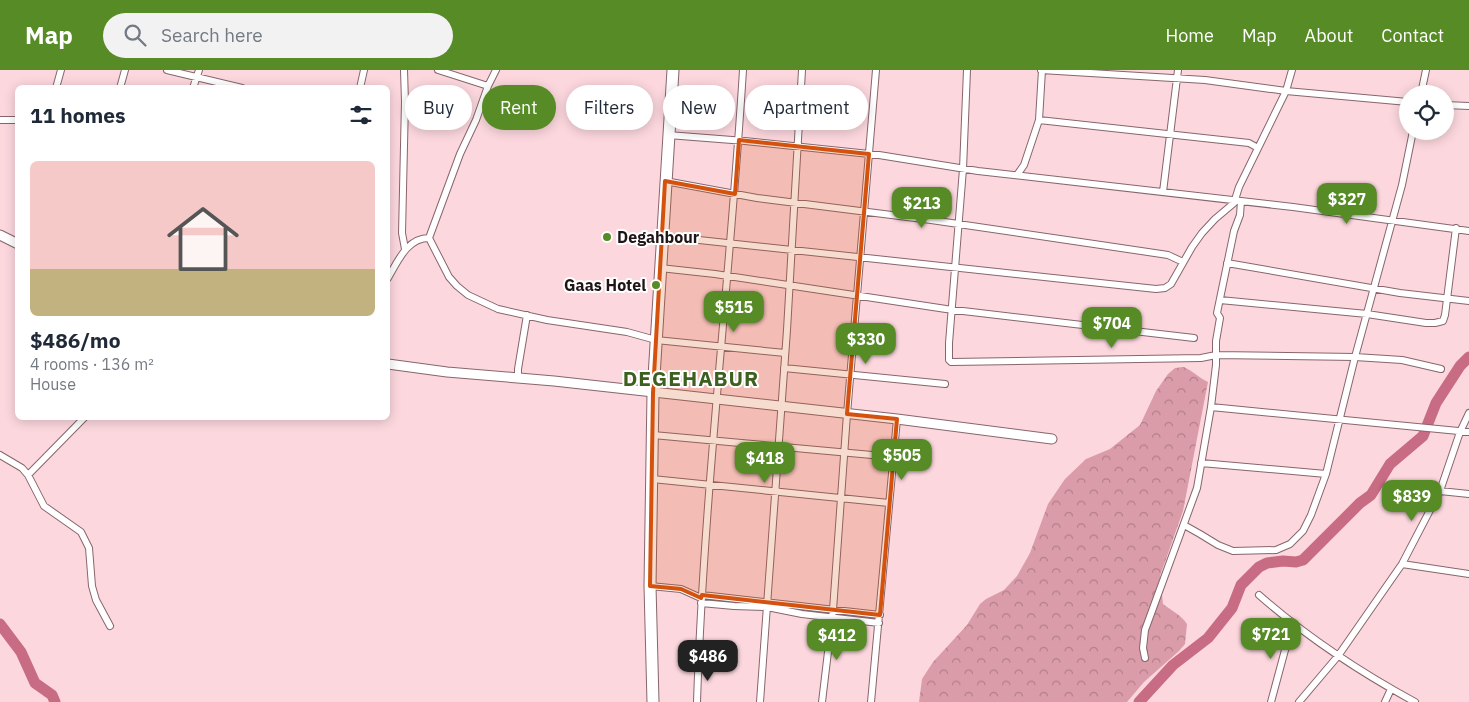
<!DOCTYPE html>
<html lang="en">
<head>
<meta charset="utf-8">
<style>
  body { margin:0; font-family:"IBM Plex Sans",sans-serif; background:#f2f2f3; color:#1f2937; height:100vh; display:flex; flex-direction:column; font-size:19px; white-space:nowrap }
  * { box-sizing:border-box; margin:0 }
  p { font-size:16px; color:#747a83 }
  .icon { flex:none; width:28px; height:28px; fill:none; stroke:currentColor; stroke-width:2; stroke-linecap:round; stroke-linejoin:round }
  .map { position:relative; flex:1; overflow:hidden }
  .drawer { position:absolute; left:15px; top:15px; width:375px; height:335px; display:flex; flex-direction:column; background:#fff; border-radius:8px; box-shadow:0 2px 12px #0003 }
  .drawer>* { flex:none }
  .banner { position:absolute; left:405px; top:15px; width:475px; height:45px; display:flex; gap:10px }
  .controls { position:absolute; left:1399px; top:15px; display:grid; gap:10px }
  .controls a { display:grid; place-items:center; width:55px; height:55px; border-radius:50%; background:#fff; box-shadow:0 2px 12px #0003; font-size:25px }
  .price { position:absolute; translate:-50% -42px; padding:0 11px; border-radius:10px; background:#568b25; color:#fff; font-size:16px; line-height:32px; filter:drop-shadow(0 1px 2px #0008) }
  .price::after { content:''; position:absolute; left:50%; top:30px; width:15px; height:11px; margin-left:-8px; background:inherit; clip-path:polygon(0 0,100% 0,50% 100%) }
  .price.selected { background:#222; color:#fff }
  ul { padding:0; list-style:none }
  li { display:grid; align-content:center; gap:10px; height:265px; padding:0 15px }
  li span { display:grid; place-items:center; height:155px; border-radius:8px; color:#555 }
  li>.icon { margin-inline-start:auto }
  span .icon { width:90px; height:90px; fill:#fffc; stroke-width:1 }
  li b { font-size:21px }
  h2 { display:flex; justify-content:space-between; align-items:center; height:60px; padding:0 15px; font-size:21px }
  .tag { padding:0 18px; border-radius:22px; background:#fff; box-shadow:0 2px 12px #0003; font-size:18px; line-height:45px }
  .tag.selected { background:#568b25; color:#fff }
  header { display:flex; align-items:center; gap:30px; box-sizing:border-box; height:70px; padding:0 25px; background:#568b25; color:#fff }
  header strong { font-size:24px }
  nav { display:flex; gap:28px; margin-inline-start:auto; font-size:18px }
  .search { width:350px; height:45px; background:#f2f2f3; display:flex; align-items:center; gap:12px; box-sizing:border-box; padding:0 18px; border-radius:28px; color:#747a83; font-size:19px }
  .map>svg:first-child { display:block }
  .forest { fill:url(#forest-crowns) }
  .lines { fill:none; stroke-linecap:round; stroke-linejoin:round }
  .river { stroke:#c86c83; stroke-width:11 }
  .street-casing { stroke:#86666c; stroke-width:8 }
  .secondary-casing { stroke:#86666c; stroke-width:11 }
  .highway-casing { stroke:#86666c; stroke-width:13 }
  .street { stroke:#fff; stroke-width:6 }
  .secondary { stroke:#fff; stroke-width:9 }
  .highway { stroke:#fff; stroke-width:11 }
  .marked { fill:#d4520d; fill-opacity:0.2; stroke:#d4520d; stroke-width:4; stroke-linejoin:round }
  .poi-dot { fill:#568b25; stroke:#fff; stroke-width:2 }
  .labels { text-anchor:middle; stroke-width:4; stroke-linejoin:round; paint-order:stroke }
  .poi-label { font-size:16px; font-weight:bold; fill:#201416; stroke:#fff; text-anchor:start }
  .district-label { font-size:21px; font-weight:bold; letter-spacing:1px; fill:#3d6020; stroke:#fff }
</style>
</head>
<body>
<header>
<strong>Map</strong>
<div class="search"><svg class="icon" aria-label="search" viewBox="0 0 24 24"><circle cx="10" cy="10" r="6"/><path d="M15 15l6 6"/></svg>Search here</div>
<nav><a>Home</a><a>Map</a><a>About</a><a>Contact</a></nav>
</header>
<div class="map">
<svg width="1469" height="632" viewBox="0 0 1469 632">
  <defs>
    <pattern id="forest-crowns" width="20" height="18" patternUnits="userSpaceOnUse" patternTransform="scale(1.25)"><rect width="20" height="18" fill="#db9caa"/><path d="M2 6a3 3 0 1 1 6 0M12 15a3 3 0 1 1 6 0" fill="none" stroke="#b17e89"/></pattern>
  </defs>
  <rect width="100%" height="100%" fill="#fcd7de"/>
  <path class="forest" d="M1184,297C1193,301 1199,308 1208,312L1183,441L1160,506L1163,534C1172,541 1181,545 1187,554L1185,574L1179,581L1144,612L1127,632H919L922,609L933,592L967,555L980,534L986,529L1004,520L1017,506L1030,483L1048,434L1065,409L1086,389L1110,379L1140,355L1156,321L1168,304L1175,298Z"/>
  <g class="lines">
    <path class="river" d="M0,554L21,582L35,613L52,625L55,632
      M1139,632L1173,595L1208,568L1232,538L1241,515L1259,497L1267,493L1283,491L1296,492L1303,490L1360,433L1371,425L1390,394L1423,366L1436,333L1460,296L1469,287"/>
    <g class="street-casing">
      <path id="street" d="M167,0L242,18
        M404,0L405,32L402,163L405,179
        M438,0L488,16
        M967,0L963,99L949,273V290L951,292L1201,288L1216,285L1355,287L1402,290L1441,299
        M1041,0L1205,10L1286,21L1292,0
        M56,18L61,0
        M120,18L125,0
        M193,18L199,0
        M360,18L364,0
        M1421,24L1426,0
        M1445,35L1469,36
        M0,50H18
        M1039,50L1249,73L1258,78
        M668,65L745,71L879,85L978,101L1293,137L1469,161
        M1017,105L1024,95L1039,50L1042,0
        M665,111L757,128L931,150L1094,174L1168,185L1183,192
        M1163,122L1178,0
        M662,166L1156,219L1165,218L1171,214L1192,177L1202,163L1215,149L1234,133L1239,117L1286,21L1408,32
        M429,168L449,207L457,216L468,225L498,239L547,250L627,262L656,270L785,283
        M429,168L460,84L476,50L488,16L496,0
        M1227,193L1400,223L1469,231
        M660,198L715,204L946,239L1194,268
        M388,208C398,191 407,168 429,168
        M1220,230L1367,244L1426,253H1435L1443,251L1445,245L1456,158
        M784,298L945,314
        M518,308V299L527,245
        M1211,337L1469,362
        M653,365L894,387
        M0,385L22,398L28,405L44,436L81,462L89,478L92,516L96,530L110,556
        M1201,393L1326,404
        M28,405L84,348
        M652,409L889,433
        M1440,421L1469,424
        M1184,455L1200,464L1218,475L1233,481L1276,480L1290,474L1303,461L1311,445L1326,404L1355,287L1402,115L1413,61
        M1402,494L1469,504
        M650,516L681,519L701,528
        M702,525L880,545
        M1259,525C1308,568 1358,601 1415,632
        M701,533L734,536L767,537L802,544L879,553
        M1145,588L1143,578L1145,560L1197,418L1211,337L1216,295V271L1220,248L1217,243L1234,161L1240,145L1241,131
        M697,632C704,421 730,211 743,0
        M760,632L787,260L802,0
        M822,632L833,540L847,344L876,0
        M871,632L897,349
        M1271,632L1292,554
        M1299,632L1338,586L1402,494L1440,421L1460,362L1469,343
        M1385,632L1391,619"/>
    </g>
    <g class="secondary-casing">
      <path id="secondary" d="M0,165L18,174
        M388,294L447,302L554,311L897,349L1052,369"/>
    </g>
    <g class="highway-casing">
      <path id="highway" d="M653,632L650,516L653,323L673,0"/>
    </g>
    <use href="#street" class="street"/>
    <use href="#secondary" class="secondary"/>
    <use href="#highway" class="highway"/>
  </g>
  <path class="marked" d="M739,70L869,84L847,344L897,349L880,545L702,525L701,528L681,519L650,516L653,323L665,111L735,124Z"/>
  <g class="poi-dot">
    <circle cx="607" cy="167" r="5"/>
    <circle cx="656" cy="215" r="5"/>
  </g>
  <g class="labels">
    <g class="poi-label">
      <text x="617" y="173">Degahbour</text>
      <text x="646" y="221" text-anchor="end">Gaas Hotel</text>
    </g>
    <g class="district-label">
      <text x="691" y="316">DEGEHABUR</text>
    </g>
  </g>
</svg>
<div class="controls">
<a><svg class="icon" aria-label="locate" viewBox="0 0 24 24"><circle cx="12" cy="12" r="6"/><path d="M12 2v4M12 18v4M2 12h4M18 12h4"/></svg></a>
</div>
<b class="price" style="left:1347px;top:155px">$327</b>
<b class="price" style="left:922px;top:159px">$213</b>
<b class="price" style="left:734px;top:263px">$515</b>
<b class="price" style="left:1112px;top:279px">$704</b>
<b class="price" style="left:866px;top:295px">$330</b>
<b class="price" style="left:902px;top:411px">$505</b>
<b class="price" style="left:765px;top:414px">$418</b>
<b class="price" style="left:1412px;top:452px">$839</b>
<b class="price" style="left:1271px;top:590px">$721</b>
<b class="price" style="left:837px;top:591px">$412</b>
<b class="price selected" style="left:708px;top:612px">$486</b>
<div class="banner">
<a class="tag">Buy</a>
<a class="tag selected">Rent</a>
<a class="tag">Filters</a>
<a class="tag">New</a>
<a class="tag">Apartment</a>
</div>
<section class="drawer">
<h2>11 homes<svg class="icon" aria-label="filters" viewBox="0 0 24 24"><path d="M4 7h16M4 17h16"/><circle cx="9" cy="7" r="2"/><circle cx="15" cy="17" r="2"/></svg></h2>
<ul>
<li><span style="background:linear-gradient(#f6c9c9 70%,#c2b280 0)"><svg class="icon" aria-label="home" viewBox="0 0 24 24"><path d="M3 11l9-7 9 7M6 9v11h12V9"/></svg></span><div><b>$486/mo</b><p>4 rooms · 136 m²</p><p>House</p></div></li>
</ul>
</section>
</div>
</body>
</html>
